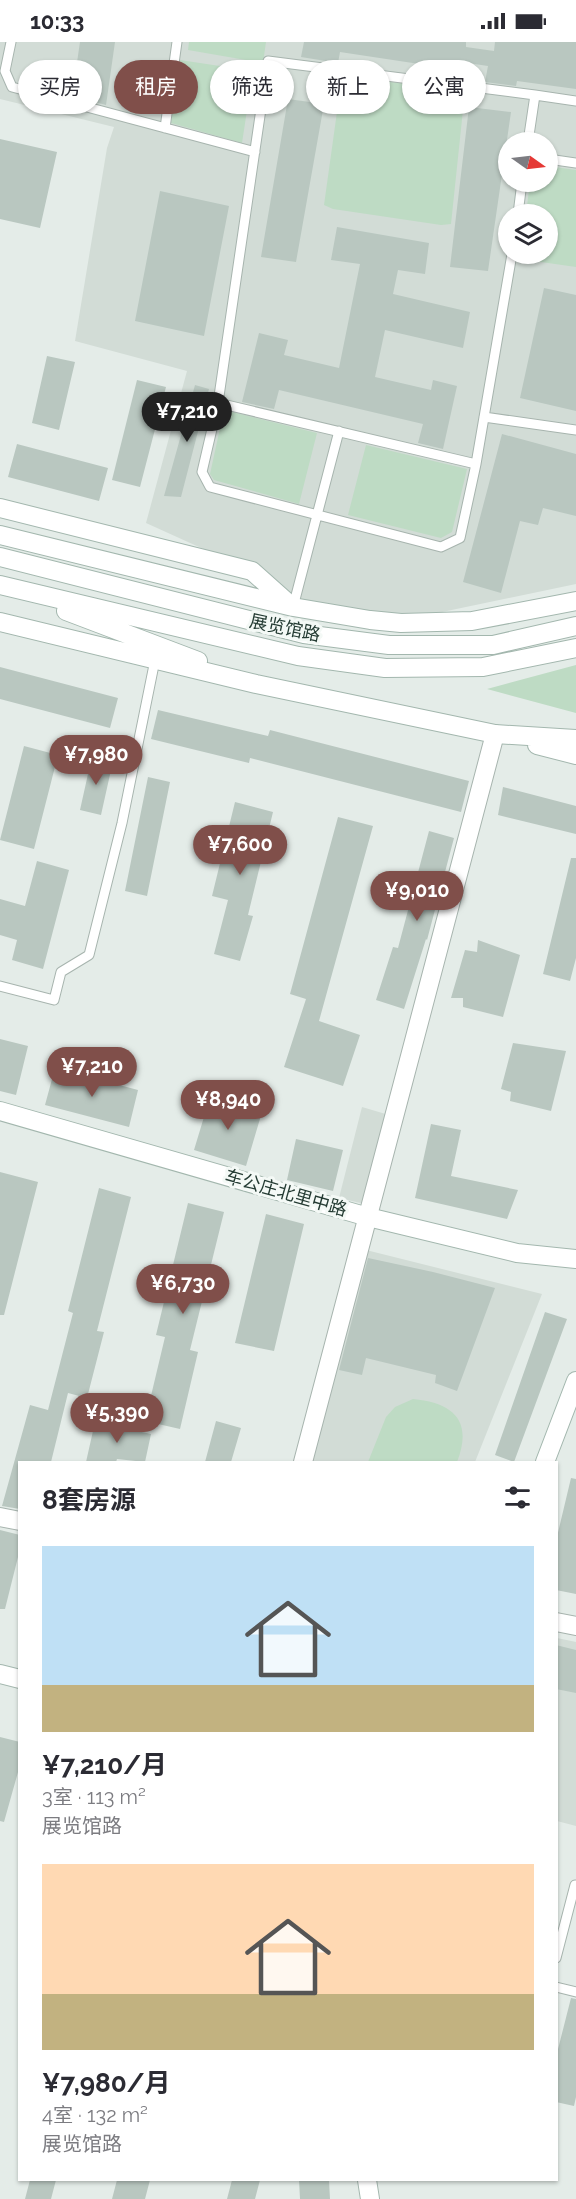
<!DOCTYPE html>
<html lang="zh">
<head>
<meta charset="utf-8">
<style>
  body { margin:0; font-family:Raleway,"Noto Sans SC",sans-serif; background:#f7f7f7; color:#2b2b33; height:100vh; display:flex; flex-direction:column; font-size:22px; white-space:nowrap }
  * { box-sizing:border-box; margin:0 }
  p { font-size:20px; color:#7c7c81 }
  .icon { flex:none; width:33px; height:33px; fill:none; stroke:currentColor; stroke-width:2; stroke-linecap:round; stroke-linejoin:round }
  .map { position:relative; flex:1; overflow:hidden }
  .drawer { position:absolute; left:18px; top:1419px; width:540px; height:720px; display:flex; flex-direction:column; background:#fff; border-radius:0px; box-shadow:0 2px 4px #0004 }
  .drawer>* { flex:none }
  .top-card { position:absolute; left:18px; top:18px; width:540px; height:54px; display:flex; gap:12px }
  .needle { width:39px; rotate:104deg }
  .tools { position:absolute; left:498px; top:90px; display:grid; gap:12px }
  .tools a { display:grid; place-items:center; width:60px; height:60px; border-radius:50%; background:#fff; box-shadow:0 2px 4px #0004; font-size:30px }
  .price { position:absolute; translate:-50% -51px; padding:0 14px; border-radius:21px; background:#804f4a; color:#fff; font-size:20px; line-height:39px; filter:drop-shadow(0 2px 3px #0008) }
  .price::after { content:''; position:absolute; left:50%; top:36px; width:18px; height:14px; margin-left:-9px; background:inherit; clip-path:polygon(0 0,100% 0,50% 100%) }
  .price.current { background:#222; color:#fff }
  ul { padding:0; list-style:none }
  li { display:grid; align-content:center; gap:12px; height:318px; padding:0 24px }
  li span { display:grid; place-items:center; height:186px; border-radius:0px; color:#555 }
  li>.icon { margin-inline-start:auto }
  span .icon { width:108px; height:108px; fill:#fffc; stroke-width:1 }
  li b { font-size:26px }
  h2 { display:flex; justify-content:space-between; align-items:center; height:72px; padding:0 24px; font-size:26px }
  .pill { padding:0 21px; border-radius:27px; background:#fff; box-shadow:0 2px 4px #0004; font-size:21px; line-height:54px }
  .pill.current { background:#804f4a; color:#fff }
  .status { display:flex; justify-content:space-between; align-items:center; height:42px; padding:0 30px; background:#fff; direction:ltr }
  .status svg { height:16px; fill:currentColor }
  .map>svg:first-child { display:block }
  .built { fill:#d2dcd6; fill-rule:evenodd }
  .green { fill:#bedbc4 }
  .building { fill:#b9c7c0 }
  .lines { fill:none; stroke-linecap:round; stroke-linejoin:round }
  .lane-casing { stroke:#a7b4ae; stroke-width:11 }
  .street-casing { stroke:#a7b4ae; stroke-width:20 }
  .secondary-casing { stroke:#a3b7ae; stroke-width:20 }
  .lane { stroke:#fff; stroke-width:9 }
  .street { stroke:#fff; stroke-width:18 }
  .secondary { stroke:#fff; stroke-width:18 }
  .labels { text-anchor:middle; stroke-width:6; stroke-linejoin:round; paint-order:stroke }
  .street-label { font-size:18px; fill:#253c34; stroke:#f4f9f6 }
</style>
</head>
<body>
<div class="status"><b>10:33</b><svg viewBox="0 0 49 12"><path d="M0 12V9h3v3zM5 12V6h3v6zM10 12V3h3v9zM15 12V0h3v12zM26 1h20v11H26zM47 4h2v5h-2z"/></svg></div>
<div class="map">
<svg width="576" height="2157" viewBox="0 0 576 2157">
  <rect width="100%" height="100%" fill="#e4ece8"/>
  <path class="built" d="M0,0H576V542L404,578L293,565L252,529L146,481L187,329L75,299L107,106L114,85L0,57ZM508,100H548V140H508ZM508,172H548V212H508Z
    M362,1065L389,1073L365,1162L339,1156Z
    M366,1208L542,1252L475,1420H312Z
    M557,1596L576,1600V1784L557,1779Z"/>
  <path class="green" d="M189,0H266L263,21L188,8Z
    M180,18L253,29L242,101L171,81Z
    M342,34L465,49L451,182L441,183L333,167L324,163Z
    M548,124L576,128V225L520,217V212H548V172H526L530,140H548Z
    M224,368L317,391L299,462L214,438L210,432Z
    M366,403L467,427L452,490L441,496L348,473Z
    M576,623V671L487,647Z
    M413,1357C454,1361 473,1379 457,1420H368L386,1375L395,1365Z"/>
  <path class="building" d="M80,0H115L106,63L72,54Z
    M304,0H466V5L494,9L495,0H576V47L517,39L516,44L485,40L488,24L461,20L459,28L340,10L338,21L301,15Z
    M288,57L324,62L296,220L261,215Z
    M469,65L511,70L488,229L450,225Z
    M0,97L57,110L40,186L0,177Z
    M160,149L229,164L204,294L135,279Z
    M337,185L429,201L425,232L398,228L393,252L470,270L463,306L385,288L375,335L431,348L433,338L457,344L443,407L418,401L423,382L279,348L274,367L242,360L259,291L288,298L284,313L339,326L360,222L331,218Z
    M544,246L576,253V369L520,356Z
    M47,314L75,320L59,388L32,381Z
    M137,338L166,345L140,445L112,438Z
    M195,343L209,347L181,455L164,454Z
    M502,392L576,412V474L543,466L538,483L520,479L501,551L463,540Z
    M17,402L108,426L99,459L8,435Z
    M0,625L118,656L110,686L0,657Z
    M158,668L268,694L270,688L469,739L461,770L250,716L249,721L151,697Z
    M24,704L58,713L34,807L0,798Z
    M92,714L113,719L101,773L80,768Z
    M148,735L170,740L147,854L125,849Z
    M503,745L576,764V792L498,773Z
    M235,760L273,770L248,873L253,874L240,919L214,912L228,858L212,854Z
    M338,775L373,784L319,979L360,993L343,1044L284,1025L306,957L290,952Z
    M429,789L454,796L427,898L426,897L404,967L376,958L393,905L398,906Z
    M571,816H576V916L570,939L543,932Z
    M37,819L69,828L43,927L12,918L17,898L0,893V857L25,864Z
    M478,898L520,913L503,975L463,965V956H451L465,908L477,910Z
    M0,997L28,1004L16,1053L0,1049Z
    M513,1001L566,1009L551,1069L510,1059L511,1050L501,1047Z
    M55,1026L138,1048L129,1085L45,1063Z
    M210,1055L262,1070L246,1124L194,1108Z
    M431,1082L461,1088L451,1134L518,1148L507,1177L415,1156Z
    M296,1097L343,1108L333,1149L287,1138Z
    M0,1130L38,1140L4,1273H0Z
    M99,1146L131,1155L97,1289L104,1290L87,1356L68,1351L51,1420H20V1467L2,1464L30,1363L48,1368L73,1271L68,1269Z
    M188,1161L224,1170L190,1308L198,1310L180,1387L145,1379L165,1295L156,1293Z
    M266,1172L304,1182L274,1309L235,1301Z
    M368,1216L433,1230L495,1246L457,1349L435,1341L436,1333L366,1316L362,1333L339,1328Z
    M545,1270L567,1277L514,1420L495,1413Z
    M216,1379L241,1386L231,1420H205Z
    M95,1380L151,1392L145,1420L117,1417L116,1420H86Z
    M571,1436L576,1437V1552L556,1548V1499Z
    M0,1488L20,1493V1507L5,1567H0Z
    M556,1603L576,1608V1651L556,1647Z
    M0,1695L20,1700V1723L4,1780L0,1779Z
    M571,1956L576,1957V2055L574,2064L556,2060V2015Z
    M30,2138H56L51,2157H25Z
    M117,2138H150L145,2157H112Z
    M232,2138H260L255,2157H227Z
    M299,2138H329L330,2157H300Z"/>
  <g class="lines">
    <g class="lane-casing">
      <path id="lane" d="M11,0L5,29L12,45L255,110
        M535,53L576,59
        M165,86L177,0
        M548,117L576,121
        M518,172L522,140
        M218,361L202,430L210,445L441,505L460,496L476,422L512,212
        M484,375L576,388
        M476,422L218,361L268,19L535,53L528,100
        M293,565L339,389
        M0,944L54,958L61,930L89,913L122,781L155,618
        M556,1916L575,1843
        M556,1945L576,1950"/>
    </g>
    <g class="street-casing">
      <path id="street" d="M303,1420L495,692
        M0,1475L20,1479
        M556,1580L576,1584"/>
    </g>
    <g class="secondary-casing">
      <path id="secondary" d="M0,466L252,529L289,562
        M0,493L293,565L370,578L401,581L472,579L576,559
        M0,515L304,592L389,603H493L576,584
        M0,543L298,614L385,626L483,625L576,606
        M66,569L198,619
        M0,580L256,642L495,692L576,697
        M537,703L576,713
        M0,1069L368,1175L517,1211L576,1217
        M545,1420L576,1339
        M0,1632L20,1637
        M367,2138L370,2157"/>
    </g>
    <use href="#lane" class="lane"/>
    <use href="#street" class="street"/>
    <use href="#secondary" class="secondary"/>
  </g>
  <g class="labels">
    <g class="street-label">
      <text transform="translate(285 586) rotate(12)" y="6">展览馆路</text>
      <text transform="translate(286 1151) rotate(16)" y="6">车公庄北里中路</text>
    </g>
  </g>
</svg>
<div class="tools">
<a><svg class="needle" viewBox="-14 -14 28 28"><path d="M0-13l5 13h-10z" fill="#e53935"/><path d="M0 13l5-13h-10z" fill="#7c7c81"/></svg></a>
<a><svg class="icon" aria-label="layers" viewBox="0 0 24 24"><path d="M12 4l9 5-9 5-9-5zM3 14l9 5 9-5"/></svg></a>
</div>
<b class="price current" style="left:187px;top:401px">¥7,210</b>
<b class="price" style="left:96px;top:744px">¥7,980</b>
<b class="price" style="left:240px;top:834px">¥7,600</b>
<b class="price" style="left:417px;top:880px">¥9,010</b>
<b class="price" style="left:92px;top:1056px">¥7,210</b>
<b class="price" style="left:228px;top:1089px">¥8,940</b>
<b class="price" style="left:183px;top:1273px">¥6,730</b>
<b class="price" style="left:117px;top:1402px">¥5,390</b>
<div class="top-card">
<a class="pill">买房</a>
<a class="pill current">租房</a>
<a class="pill">筛选</a>
<a class="pill">新上</a>
<a class="pill">公寓</a>
</div>
<section class="drawer">
<h2>8套房源<svg class="icon" aria-label="filters" viewBox="0 0 24 24"><path d="M4 7h16M4 17h16"/><circle cx="9" cy="7" r="2"/><circle cx="15" cy="17" r="2"/></svg></h2>
<ul>
<li><span style="background:linear-gradient(#bfe0f5 75%,#c2b280 0)"><svg class="icon" aria-label="home" viewBox="0 0 24 24"><path d="M3 11l9-7 9 7M6 9v11h12V9"/></svg></span><div><b>¥7,210/月</b><p>3室 · 113 m²</p><p>展览馆路</p></div></li>
<li><span style="background:linear-gradient(#ffd9b3 70%,#c2b280 0)"><svg class="icon" aria-label="home" viewBox="0 0 24 24"><path d="M3 11l9-7 9 7M6 9v11h12V9"/></svg></span><div><b>¥7,980/月</b><p>4室 · 132 m²</p><p>展览馆路</p></div></li>
</ul>
</section>
</div>
</body>
</html>
